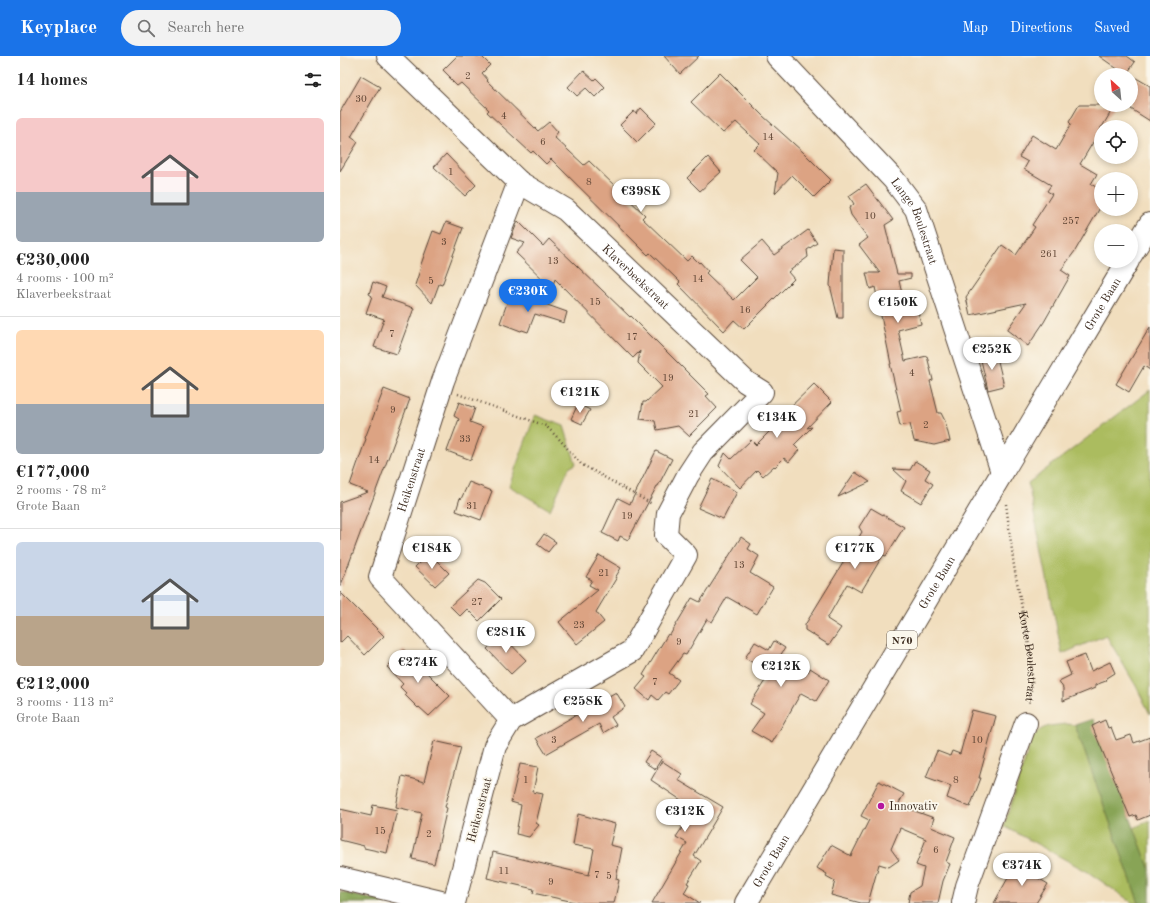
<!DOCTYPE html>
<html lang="en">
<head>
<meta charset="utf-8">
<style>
  body { margin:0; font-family:"Old Standard TT",serif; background:#f2f2f2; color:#222; height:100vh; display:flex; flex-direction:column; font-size:15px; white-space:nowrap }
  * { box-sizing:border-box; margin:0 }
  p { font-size:13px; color:#767676 }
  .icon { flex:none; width:22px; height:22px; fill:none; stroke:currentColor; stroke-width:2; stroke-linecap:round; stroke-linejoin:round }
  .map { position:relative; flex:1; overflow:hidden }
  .side { display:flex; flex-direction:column; background:#fff; width:340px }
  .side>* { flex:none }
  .needle { width:26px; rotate:333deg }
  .controls { position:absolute; left:754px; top:12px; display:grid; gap:8px }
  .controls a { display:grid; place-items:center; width:44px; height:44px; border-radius:50%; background:#fff; box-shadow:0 2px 6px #0003; font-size:20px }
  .price { position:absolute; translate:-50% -34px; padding:0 9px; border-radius:14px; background:#fff; color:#222; font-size:13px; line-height:26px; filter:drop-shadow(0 1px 2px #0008) }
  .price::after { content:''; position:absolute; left:50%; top:24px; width:12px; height:9px; margin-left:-6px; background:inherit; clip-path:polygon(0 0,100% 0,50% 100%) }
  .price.on { background:#1a73e8; color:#fff }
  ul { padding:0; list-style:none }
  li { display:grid; align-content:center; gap:8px; height:212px; padding:0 16px }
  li+li { border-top:1px solid #e0e0e0 }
  li span { display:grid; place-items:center; height:124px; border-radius:6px; color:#555 }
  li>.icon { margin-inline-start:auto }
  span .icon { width:72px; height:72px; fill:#fffc; stroke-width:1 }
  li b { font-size:17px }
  h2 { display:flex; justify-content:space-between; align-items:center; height:48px; padding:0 16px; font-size:17px }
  header { display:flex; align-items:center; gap:24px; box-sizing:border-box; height:56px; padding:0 20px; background:#1a73e8; color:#fff }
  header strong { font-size:19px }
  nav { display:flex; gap:22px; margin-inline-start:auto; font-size:14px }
  .search { width:280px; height:36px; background:#f2f2f2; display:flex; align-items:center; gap:10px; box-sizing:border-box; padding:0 14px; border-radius:22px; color:#767676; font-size:15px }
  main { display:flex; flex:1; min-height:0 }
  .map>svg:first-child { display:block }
  .green { fill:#abbc5f; stroke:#73733e }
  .forest { fill:#88a456; stroke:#62673a }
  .building { fill:#dca383 }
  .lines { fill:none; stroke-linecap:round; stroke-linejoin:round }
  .minor-casing { stroke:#564536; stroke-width:24 }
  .major-casing { stroke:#564536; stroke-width:24 }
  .path { stroke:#564536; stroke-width:2.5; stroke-dasharray:1 3; stroke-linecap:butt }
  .minor { stroke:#fff; stroke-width:22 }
  .major { stroke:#fff; stroke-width:22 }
  .poi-dot { fill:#b5179e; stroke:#fbf7ec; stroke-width:1.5 }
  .labels { text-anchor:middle; stroke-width:3.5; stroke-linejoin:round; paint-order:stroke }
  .number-label { font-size:10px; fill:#634837 }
  .shield { fill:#fbf7ec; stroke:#75685c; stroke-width:1 }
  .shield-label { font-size:11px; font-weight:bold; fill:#3b2a1e }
  .street-label { font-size:12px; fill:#3b2a1e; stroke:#fbf7ec }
  .poi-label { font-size:12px; fill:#3b2a1e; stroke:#fbf7ec; text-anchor:start }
</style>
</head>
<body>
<header>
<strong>Keyplace</strong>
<div class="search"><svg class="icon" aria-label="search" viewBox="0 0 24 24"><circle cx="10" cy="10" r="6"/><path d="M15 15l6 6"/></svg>Search here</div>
<nav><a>Map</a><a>Directions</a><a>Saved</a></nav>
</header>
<main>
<section class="side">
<h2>14 homes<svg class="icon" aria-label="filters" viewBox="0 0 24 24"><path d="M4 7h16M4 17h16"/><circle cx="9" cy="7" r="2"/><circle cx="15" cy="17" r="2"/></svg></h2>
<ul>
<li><span style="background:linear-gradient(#f6c9c9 60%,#9aa5b1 0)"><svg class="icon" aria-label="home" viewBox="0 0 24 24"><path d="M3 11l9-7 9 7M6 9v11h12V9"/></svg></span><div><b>€230,000</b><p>4 rooms · 100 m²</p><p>Klaverbeekstraat</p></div></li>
<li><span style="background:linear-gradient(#ffd9b3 60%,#9aa5b1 0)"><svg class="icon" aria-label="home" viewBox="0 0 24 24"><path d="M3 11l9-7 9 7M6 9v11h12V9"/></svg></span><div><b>€177,000</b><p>2 rooms · 78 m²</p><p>Grote Baan</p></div></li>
<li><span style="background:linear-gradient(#c9d6e8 60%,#b9a48a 0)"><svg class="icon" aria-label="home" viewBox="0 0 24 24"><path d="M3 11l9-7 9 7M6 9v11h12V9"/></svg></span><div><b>€212,000</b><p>3 rooms · 113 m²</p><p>Grote Baan</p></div></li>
</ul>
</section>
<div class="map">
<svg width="810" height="847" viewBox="0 0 810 847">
  <rect width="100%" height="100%" fill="#fbf7ec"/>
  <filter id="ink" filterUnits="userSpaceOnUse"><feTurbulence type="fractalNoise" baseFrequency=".025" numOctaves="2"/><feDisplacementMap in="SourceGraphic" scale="8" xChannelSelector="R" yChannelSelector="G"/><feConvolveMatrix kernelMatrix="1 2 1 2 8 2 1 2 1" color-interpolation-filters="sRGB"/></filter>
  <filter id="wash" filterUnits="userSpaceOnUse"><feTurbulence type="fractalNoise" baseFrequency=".012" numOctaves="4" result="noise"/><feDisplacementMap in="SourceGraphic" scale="16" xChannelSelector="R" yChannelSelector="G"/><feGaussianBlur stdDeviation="0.9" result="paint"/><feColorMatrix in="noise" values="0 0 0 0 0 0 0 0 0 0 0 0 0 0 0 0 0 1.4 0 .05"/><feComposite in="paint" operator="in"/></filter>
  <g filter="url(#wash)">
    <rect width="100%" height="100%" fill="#f1debe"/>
    <path class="green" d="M810,334V658L796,630L766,579L722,598L688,427Z
      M195,359L224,370L236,408L229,412L210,454L169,430Z
      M726,668L735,669L799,847H793L748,816L664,770L692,682C702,669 710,670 726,668Z
      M810,764V814L794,772Z"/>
    <path class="forest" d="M753,663L810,814V847H799L735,669Z
      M0,836L49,847H0Z"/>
    <g id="blocks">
      <path class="building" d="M117,0H141L150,9L142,17L148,24L147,25L198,75L209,66L218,76L214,81L244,109L249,105L305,159L302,162L347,205L352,200L359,207L360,206L368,215L366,217L394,244L417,221L400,204L422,185L434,199L468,174L477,187L467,194L468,201L448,216L454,223L404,273L394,264L384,275L338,228L340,226L310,197L308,199L211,103L206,108L193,95L191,97L147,56L149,54L121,27L117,30L109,22L110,21L103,14Z
        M324,0H359L340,18Z
        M759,0H787L795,6L786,19Z
        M244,15L254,24L256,22L265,31L255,41L246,32L237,40L228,31L242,16H243Z
        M380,17L423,60L463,96L491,124L474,141L452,119L435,137L438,117L414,94L420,88L396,66L383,77L351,46Z
        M791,19L810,30V65L791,53Z
        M21,20L40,31L11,81L18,86L0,115V56Z
        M739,49H775L762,71H761V73L740,108L757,118L751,128L761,134V150L735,195L721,214L730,220L704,266L688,290L667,274L686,247L630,259L626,241L662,189L676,199L695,171L692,169L712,138L707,135L711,129L684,113L688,106L679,101L692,79L716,94L731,68L729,66Z
        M301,52L316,67L297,86L280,69L294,55L296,58Z
        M106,98L136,129L125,140L94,111Z
        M368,101L381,116L360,135L347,122Z
        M526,128L553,164L545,169L557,218H571V222L559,225L565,250L576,247L581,268L558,274L565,305L587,300L593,324L590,325L598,357H601L605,365L610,385L594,389L574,385L570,368L560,370L557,356L561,355L550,308H551L535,231L530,233L526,217H540L519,189L528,182L511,159L509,152L514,148L509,140Z
        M178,165L203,190L209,183L290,261L291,260L369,338L366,340L377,352L349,380L338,370L317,374L315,365L300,363L303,346H306L322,331L298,307L300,295L293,302L215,223L212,232L176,197L185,187L171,182Z
        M106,166L123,172L102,229L99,228L92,247L75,229L81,211H80L93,175L101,178Z
        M493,192L503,193V262H498L490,229Z
        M33,226L46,231L42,241L74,252L57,298L34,291L44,263L26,257L32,240L29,238Z
        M171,236L227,256L224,267L195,258L188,276L182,274L181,275L160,267Z
        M810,271V314L804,310L789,336L776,328Z
        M656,297L664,330L648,334L640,300Z
        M474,328L492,346L467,372L472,371L454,389L459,394L449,406L444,402L435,411L434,410L423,420L417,414L400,432L379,410L385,397L391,403L411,384L416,389L447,358L445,356Z
        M44,333L70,343L1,529H0V446L28,436L10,429L26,383L25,382Z
        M119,346L135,352L130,366L143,371L131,404L107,395L119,363L114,360Z
        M238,348L250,354L242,368L231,363Z
        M316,395L332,403L318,430H317L288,484L280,480L278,485L262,477L278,442L290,448Z
        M575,405L590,414L585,423L593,428L581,447L561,435L566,425L553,413L570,414Z
        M515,416L530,426L498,441Z
        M372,423L397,436L383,463L358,452Z
        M129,426L152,435L141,464L116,455L120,442L121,443Z
        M531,452L564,471L546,500L543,499L521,536L507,528L487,563L501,572L489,589L465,574V569L522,476L519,471Z
        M204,478L216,486L208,496L197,488Z
        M401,481L411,488L408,493L419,500L410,517L433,531L417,558L387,541L372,566L367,563L346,599L343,598L329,617L339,624L328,638L325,636L318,644L312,639L309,644L296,633L306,621L303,619L328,578L330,579L352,542L360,546Z
        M89,497L109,517L95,530L75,511Z
        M259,499L281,512L275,522L277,521L256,556L264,566L237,588L219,566L258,534L249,529L252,524L246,521Z
        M138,524L145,527L161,543L139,565L127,553L120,560L110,550Z
        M0,536L44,580L25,599L7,580L0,587Z
        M161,578L186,604L171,618L147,593Z
        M434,585L445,592L440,600L468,616L470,612L489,624L476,645L461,637L432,687L411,675L424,657L410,648L430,617L405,602L415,586L429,594Z
        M64,594L110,640L89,660L79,651L78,652L65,639L66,637L60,631L63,628L47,611Z
        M745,599L751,615L770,606L775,617L767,622L766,625L755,629V632L723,645V632L719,625L731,619L726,606Z
        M276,636L285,651L271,661L276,669L263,677L259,668L206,698L196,682Z
        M632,654L656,660L639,722H641L630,751L607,742L611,730L586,721L597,695L610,700L612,695L620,698Z
        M765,664L768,672L771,671L776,684L791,679L794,687L810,681V759L798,764L796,759L790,761L752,670Z
        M94,685L121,691L105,751L107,752L94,808L72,803L82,757L56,751L62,720L84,726Z
        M311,695L322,702L315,713L304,706Z
        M322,705L342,718L338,724L383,751L354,800L361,805L347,827L349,828L344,837L360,847H312L347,787L336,781L346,766L333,758L341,744L311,724Z
        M180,708L198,711L193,736L203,738L196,767L199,769L189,781L176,778L181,749L171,746Z
        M539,725L564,738L558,749L594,762L591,771L615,781L606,806L610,808L603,825L598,847H568L570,836L580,830L584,812L576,809L586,783L560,772L551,793L559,804L549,811L539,808L528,847H521L491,839L495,825L486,820L487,818L477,812L491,789L511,800L529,764L521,760Z
        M33,749L57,754L47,797L24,792V790L0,784V753L31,760Z
        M238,758L275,768L270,789L282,792L276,823L279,824L274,847H239L193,837L194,833L147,822L153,796L249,819L254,793L233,789Z
        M677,806L700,820L698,822L708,828L696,847H654Z"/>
    </g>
  </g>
  <g filter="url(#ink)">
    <use href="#blocks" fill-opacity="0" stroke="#564536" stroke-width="1"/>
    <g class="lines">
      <g class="minor-casing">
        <g id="minor">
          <path id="s2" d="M48,0L179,126L226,154L406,326L422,336L363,396L348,419L328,457L326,479L346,499L292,595L171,664L155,690L114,847"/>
          <path id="s3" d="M437,0L554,124L576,153L662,416"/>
          <path id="s4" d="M171,664L40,521L103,325L179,126"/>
          <path d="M0,822L105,847"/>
          <path d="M623,847L627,830L686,667"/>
        </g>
      </g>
      <g class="major-casing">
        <g id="major">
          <path d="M791,199L810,168"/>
          <path id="s5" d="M406,847L788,205"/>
        </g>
      </g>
      <g class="path">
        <path d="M118,338L206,370L220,384L241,408L312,448"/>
        <path id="s1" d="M666,448L674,510L691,600L692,626L689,649"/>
      </g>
      <use href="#minor" class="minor"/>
      <use href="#major" class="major"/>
    </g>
  </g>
  <circle class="poi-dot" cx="541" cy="750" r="4"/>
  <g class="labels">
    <g class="number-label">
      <text x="128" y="23">2</text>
      <text x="21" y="46">30</text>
      <text x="164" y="63">4</text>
      <text x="428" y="84">14</text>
      <text x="203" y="89">6</text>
      <text x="111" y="119">1</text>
      <text x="249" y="129">8</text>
      <text x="530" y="163">10</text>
      <text x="731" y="168">257</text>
      <text x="104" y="189">3</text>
      <text x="709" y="201">261</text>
      <text x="213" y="208">13</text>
      <text x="358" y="226">14</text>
      <text x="91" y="228">5</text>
      <text x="255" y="249">15</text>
      <text x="405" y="257">16</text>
      <text x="52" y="281">7</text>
      <text x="292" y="284">17</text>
      <text x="572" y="320">4</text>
      <text x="328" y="325">19</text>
      <text x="53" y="357">9</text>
      <text x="354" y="361">21</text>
      <text x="586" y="372">2</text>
      <text x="125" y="386">33</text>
      <text x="34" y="407">14</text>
      <text x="132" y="453">31</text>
      <text x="287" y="463">19</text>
      <text x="399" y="512">13</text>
      <text x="264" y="520">21</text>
      <text x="137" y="549">27</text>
      <text x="239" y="572">23</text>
      <text x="339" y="589">9</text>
      <text x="315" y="629">7</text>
      <text x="214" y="687">3</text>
      <text x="637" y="687">10</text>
      <text x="186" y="727">1</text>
      <text x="616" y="727">8</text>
      <text x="40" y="778">15</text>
      <text x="89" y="781">2</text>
      <text x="596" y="797">6</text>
      <text x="164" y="818">11</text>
      <text x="257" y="822">7</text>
      <text x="269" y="823">5</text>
      <text x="211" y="829">9</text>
    </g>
    <rect class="shield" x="547" y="575" width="30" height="18" rx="3"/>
    <g class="shield-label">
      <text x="562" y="588">N70</text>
    </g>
    <g class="street-label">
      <text dy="4" stroke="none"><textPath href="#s3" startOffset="217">Lange Beulestraat</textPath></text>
      <text dy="4" stroke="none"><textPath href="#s2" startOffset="333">Klaverbeekstraat</textPath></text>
      <text dy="4" stroke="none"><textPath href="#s5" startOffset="697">Grote Baan</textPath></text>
      <text dy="4" stroke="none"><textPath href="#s4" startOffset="296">Heikenstraat</textPath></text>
      <text dy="4" stroke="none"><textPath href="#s5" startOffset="373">Grote Baan</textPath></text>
      <text dy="4" stroke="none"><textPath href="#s1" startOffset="154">Korte Beulestraat</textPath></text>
      <text transform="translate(139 754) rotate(-75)" y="4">Heikenstraat</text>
      <text dy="4" stroke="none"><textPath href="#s5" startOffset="49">Grote Baan</textPath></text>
    </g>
    <g class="poi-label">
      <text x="549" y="754">Innovativ</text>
    </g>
  </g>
</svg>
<div class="controls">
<a><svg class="needle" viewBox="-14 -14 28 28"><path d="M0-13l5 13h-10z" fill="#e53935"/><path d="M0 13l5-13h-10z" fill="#767676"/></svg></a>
<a><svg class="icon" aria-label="locate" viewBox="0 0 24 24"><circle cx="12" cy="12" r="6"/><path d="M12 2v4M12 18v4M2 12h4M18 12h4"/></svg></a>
<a>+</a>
<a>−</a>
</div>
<b class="price" style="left:301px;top:157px">€398K</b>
<b class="price on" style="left:188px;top:257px">€230K</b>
<b class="price" style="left:558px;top:268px">€150K</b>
<b class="price" style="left:652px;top:315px">€252K</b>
<b class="price" style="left:240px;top:358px">€121K</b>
<b class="price" style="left:437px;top:383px">€134K</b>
<b class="price" style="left:92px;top:514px">€184K</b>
<b class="price" style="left:515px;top:514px">€177K</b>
<b class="price" style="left:166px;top:598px">€281K</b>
<b class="price" style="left:78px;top:628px">€274K</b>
<b class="price" style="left:441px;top:632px">€212K</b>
<b class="price" style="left:243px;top:667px">€258K</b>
<b class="price" style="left:345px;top:777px">€312K</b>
<b class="price" style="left:682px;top:831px">€374K</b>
</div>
</main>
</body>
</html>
